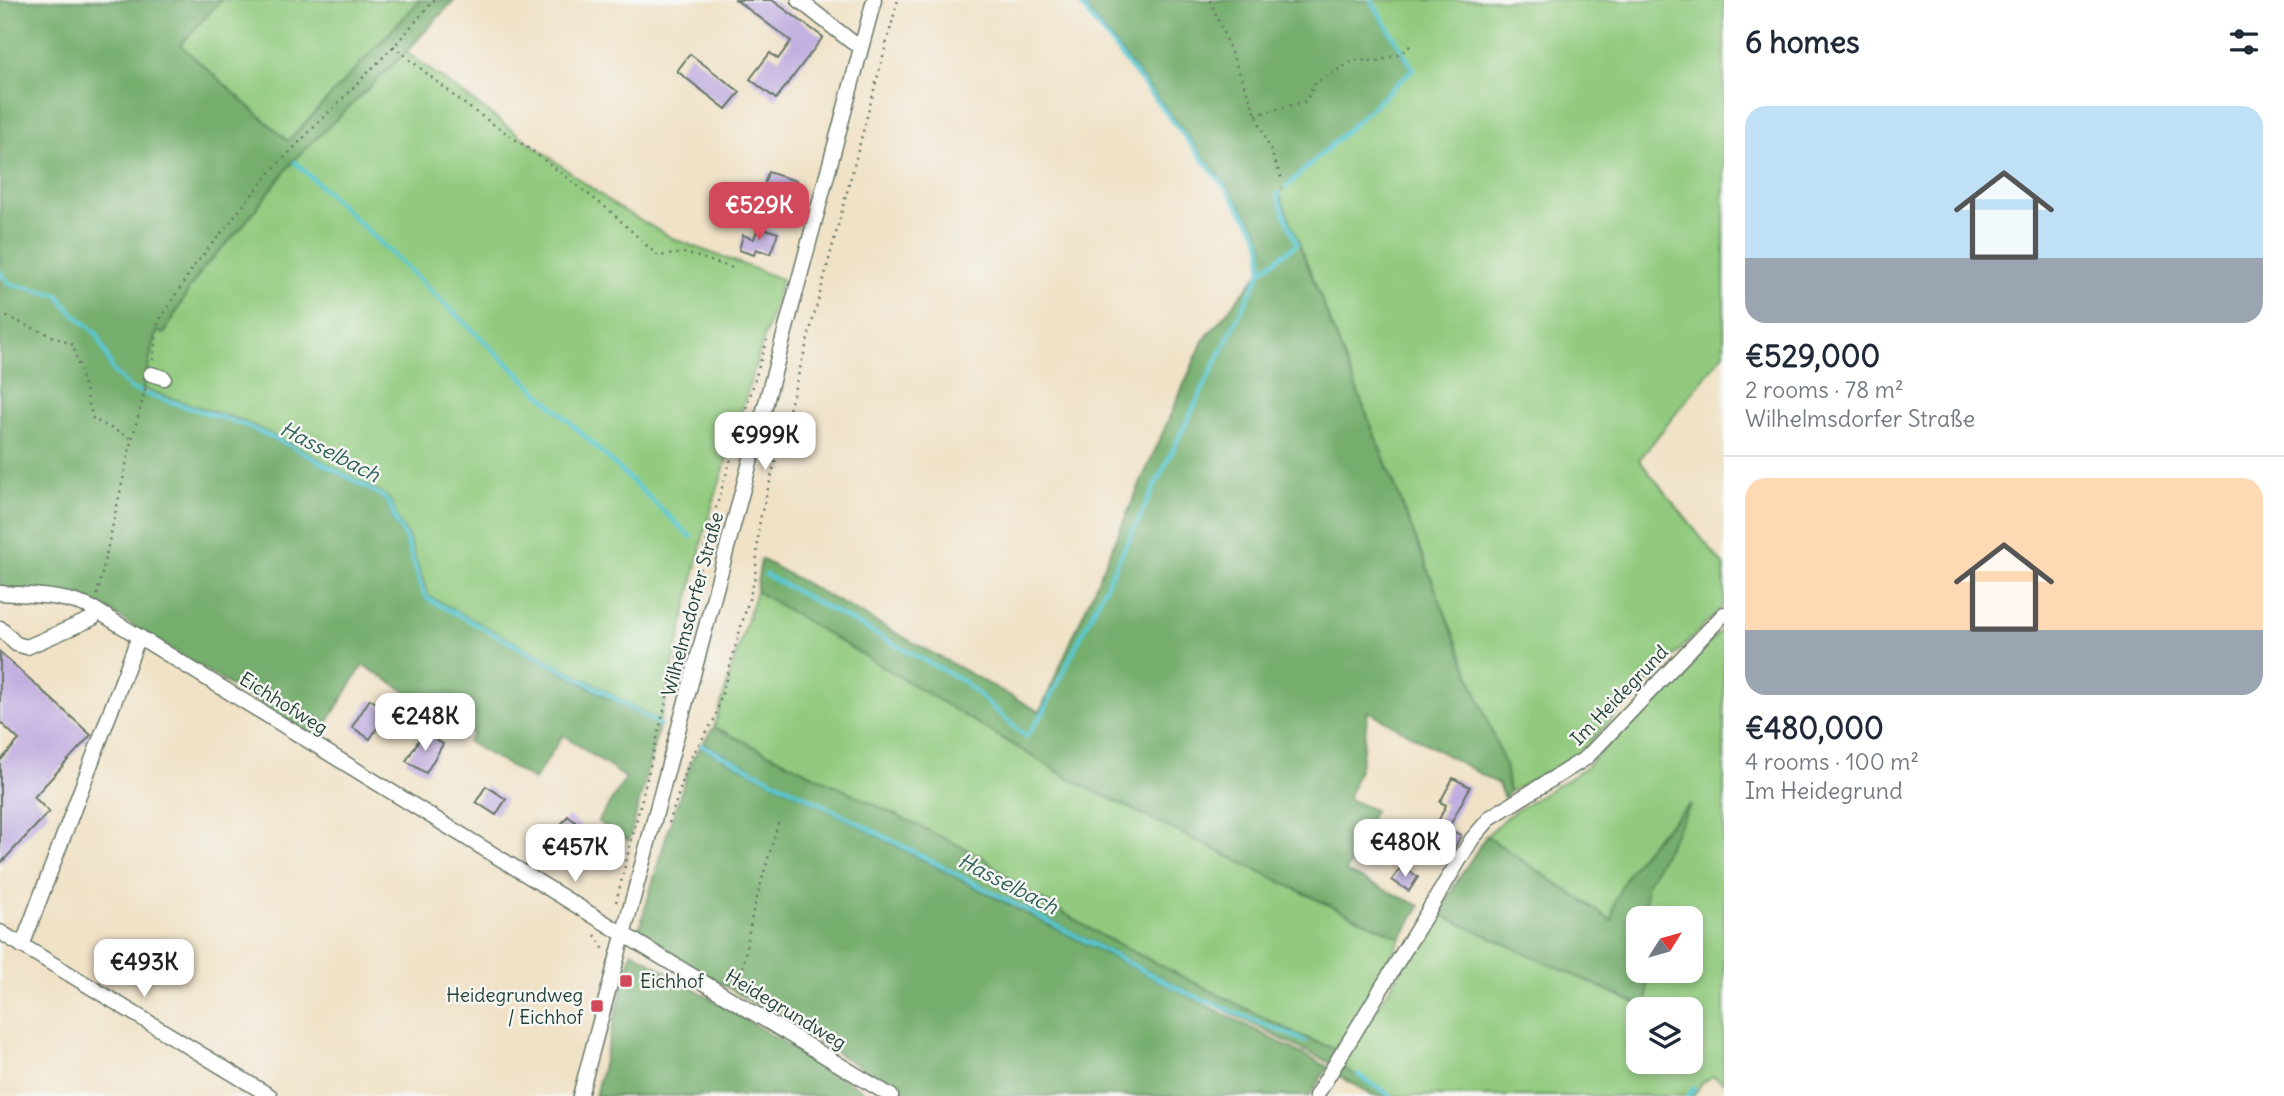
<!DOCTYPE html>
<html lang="en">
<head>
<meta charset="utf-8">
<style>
  body { margin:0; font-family:Delius,sans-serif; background:#f6f6f7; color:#1f2937; height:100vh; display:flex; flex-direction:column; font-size:26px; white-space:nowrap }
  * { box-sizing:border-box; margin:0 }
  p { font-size:23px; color:#747a83 }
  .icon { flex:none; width:38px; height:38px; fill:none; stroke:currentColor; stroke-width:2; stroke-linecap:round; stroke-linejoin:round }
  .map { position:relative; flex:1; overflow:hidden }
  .panel { display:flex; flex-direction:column; background:#fff; width:560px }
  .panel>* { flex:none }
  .needle { width:46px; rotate:53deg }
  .controls { position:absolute; left:1626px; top:906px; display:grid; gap:14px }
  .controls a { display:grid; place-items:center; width:77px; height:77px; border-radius:14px; background:#fff; box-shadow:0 4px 10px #0003; font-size:35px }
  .price { position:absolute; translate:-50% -60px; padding:0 16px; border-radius:14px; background:#fff; color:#222; font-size:23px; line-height:46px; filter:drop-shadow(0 2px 4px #0008) }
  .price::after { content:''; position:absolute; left:50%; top:42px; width:21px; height:16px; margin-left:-10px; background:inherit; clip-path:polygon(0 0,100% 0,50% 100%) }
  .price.selected { background:#d1495b; color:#fff }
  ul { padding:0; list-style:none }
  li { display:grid; align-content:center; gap:14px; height:371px; padding:0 21px }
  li+li { border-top:2px solid #e0e1e3 }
  li span { display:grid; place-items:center; height:217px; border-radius:21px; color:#555 }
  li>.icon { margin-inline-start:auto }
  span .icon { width:126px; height:126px; fill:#fffc; stroke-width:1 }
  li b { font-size:30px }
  h2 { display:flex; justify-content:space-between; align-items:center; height:84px; padding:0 21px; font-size:30px }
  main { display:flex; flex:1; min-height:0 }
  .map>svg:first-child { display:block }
  .green { fill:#91ca7e; stroke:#588459; stroke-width:2; fill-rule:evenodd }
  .forest { fill:#74ae6d; stroke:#4a7650; stroke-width:2 }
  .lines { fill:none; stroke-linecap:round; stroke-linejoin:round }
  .stream { stroke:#5ac7d1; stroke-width:4.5 }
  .building { fill:#c1afe0 }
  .minor-casing { stroke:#687767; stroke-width:17 }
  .path { stroke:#687767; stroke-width:2.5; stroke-dasharray:2 5; stroke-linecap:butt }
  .minor { stroke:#fff; stroke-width:14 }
  .poi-dot { fill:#d1495b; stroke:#f6f6f2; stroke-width:2.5 }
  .labels { text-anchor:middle; stroke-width:5; stroke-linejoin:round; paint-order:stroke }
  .street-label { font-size:19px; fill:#1f3d34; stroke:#f6f6f2 }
  .poi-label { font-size:19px; fill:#1f3d34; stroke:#f6f6f2; text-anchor:start }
  .water-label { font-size:21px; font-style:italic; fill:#2e605b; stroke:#f6f6f2 }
</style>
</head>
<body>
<main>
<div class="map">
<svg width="1724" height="1096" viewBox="0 0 1724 1096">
  <rect width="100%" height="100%" fill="#f6f6f2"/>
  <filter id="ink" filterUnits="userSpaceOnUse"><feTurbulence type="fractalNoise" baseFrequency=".0143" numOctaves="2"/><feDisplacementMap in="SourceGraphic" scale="14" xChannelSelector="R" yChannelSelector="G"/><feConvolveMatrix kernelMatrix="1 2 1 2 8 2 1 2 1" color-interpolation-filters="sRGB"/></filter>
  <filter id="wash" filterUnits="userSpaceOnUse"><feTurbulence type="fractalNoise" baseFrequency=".00686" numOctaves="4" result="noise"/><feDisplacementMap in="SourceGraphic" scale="28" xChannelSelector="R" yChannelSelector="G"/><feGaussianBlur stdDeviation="1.57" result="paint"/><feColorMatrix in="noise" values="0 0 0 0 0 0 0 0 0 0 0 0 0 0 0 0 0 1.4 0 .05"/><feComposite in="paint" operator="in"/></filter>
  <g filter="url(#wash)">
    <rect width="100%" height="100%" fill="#f0e2c7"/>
    <path class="green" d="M221,0H420L288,142L180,45Z
      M1370,0H1724V353L1639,460L1724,566V605L1573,759L1509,792L1505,765L1279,192L1412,69Z
      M406,52L616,206L674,239L782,279L704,533L660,722L594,684L428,596L408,536L397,519L391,501L383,494L296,446L243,421L143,389L156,331L164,334L189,289L204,267L240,229L294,160Z
      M756,591L1072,780L1318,900L1401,938L1337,1050L1294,1033L1102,936L1019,886L981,856L714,727Z
      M1724,627V1083L1713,1076L1702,1083L1693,1096H1389L1341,1066L1437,913L1646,1008L1647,971H1690V919H1646V886L1689,806L1656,836L1615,901L1613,921L1486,836L1512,813L1584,769ZM1638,1010H1690V1062H1638Z"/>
    <path class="forest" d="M0,0H221L180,45L288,141L420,0H454L406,52L294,160L240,229L204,267L189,289L164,334L156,331L142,393L241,425L294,449L381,497L389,505L394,523L405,540L425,599L457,614L659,726L629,841L598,822L626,778L563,735L534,780L468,742L473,733L363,665L317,739L93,601L0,587Z
      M1080,0H1370L1413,69L1279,193L1505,765L1509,792L1504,798L1498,784L1368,711L1361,763L1348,799L1374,810L1346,872L1420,906L1401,938L1318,900L1072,780L756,591L761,559L1040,712L1203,341L1261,271L1264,247L1258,230L1226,184Z
      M714,727L981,856L1019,886L1102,936L1294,1033L1337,1050L1330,1063L1293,1045L703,743Z
      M700,747L815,803L990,895L1328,1067L1309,1096H908L638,933L668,830L691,762Z
      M1691,804L1646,886V919H1638V971H1647V1008L1437,913L1486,836L1612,921C1613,914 1613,906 1616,899C1629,861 1662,831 1691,804Z
      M632,951L872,1096H595Z
      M1341,1066L1389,1096H1373L1336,1074Z"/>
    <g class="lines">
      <path class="stream" d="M1371,0L1402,50
        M295,162L691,537
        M1286,187L1413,69L1404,54
        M1261,271L1297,244L1277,195L1279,193
        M0,272L10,284L58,295L72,312L97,334L113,371L131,389L140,392
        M146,394L242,424L295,448L382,496L390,504L396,522L406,539L424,594L428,599L593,686L660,725
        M766,575L963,681L1026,737L1043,713L1261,271L1262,247L1256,231L1224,186L1077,0
        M701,745L815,801L1185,992L1305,1041
        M1358,1075L1391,1096
        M1688,1096L1694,1088"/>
    </g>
    <g id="blocks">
      <path class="building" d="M736,0H772L823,37L776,99L750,79L770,53L778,59L791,41Z
        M690,54L740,92L726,109L677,71Z
        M768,172L796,181L792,196L788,199L762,192Z
        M765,229L778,233L770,254L756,249L754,255L739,250L743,235L754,239L757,230L764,232Z
        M0,652L91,735L34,797L49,812L0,864V761L19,740L0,722Z
        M370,699L388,711L370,739L352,727Z
        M424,732L443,744L426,773L406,761Z
        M1453,778L1470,787L1448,829L1461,835L1452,854L1428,843L1446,805L1440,802Z
        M486,786L506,799L496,815L476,802Z
        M568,816L593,836L576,857L568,850L565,854L548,840Z
        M1402,866L1418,877L1409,891L1392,880Z"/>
    </g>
  </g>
  <g filter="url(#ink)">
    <use href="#blocks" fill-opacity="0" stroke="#687767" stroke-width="2"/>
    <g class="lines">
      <g class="minor-casing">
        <path id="minor" d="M799,0L852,42L861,45
          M151,374L164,378
          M0,593C31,595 65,595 94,609L610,926L891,1096
          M0,628L16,644L27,647L89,620L93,618L94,609
          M0,932L270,1096
          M22,946L139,636
          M580,1096L874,0
          M1316,1096L1472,839L1491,817L1586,758L1724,614"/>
      </g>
      <path class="path" d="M1210,0L1282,179
        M393,46L467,106L535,153L609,210L658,256L686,253L736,269
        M1256,115L1306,101L1316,82L1355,60L1377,61L1400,54L1410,46
        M0,314L73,345L93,419L132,439
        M153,360L159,321L194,266L273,169L396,44L434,0
        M97,595L132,439L146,387
        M669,823L690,759L715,718L753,585C758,564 757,541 760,519L898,0
        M616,902L708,534L767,340
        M595,935L604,950
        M739,988L752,915L779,820"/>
      <use href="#minor" class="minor"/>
    </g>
  </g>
  <g class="poi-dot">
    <rect x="619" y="974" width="14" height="14" rx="3.5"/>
    <rect x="590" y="999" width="14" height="14" rx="3.5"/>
  </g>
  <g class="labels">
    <g class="street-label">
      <text transform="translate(692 604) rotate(-75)" y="7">Wilhelmsdorfer Straße</text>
      <text transform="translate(1619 695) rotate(-46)" y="7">Im Heidegrund</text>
      <text transform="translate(284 703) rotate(32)" y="7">Eichhofweg</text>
      <text transform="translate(786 1009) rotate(31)" y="7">Heidegrundweg</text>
    </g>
    <g class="poi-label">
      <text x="640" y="988">Eichhof</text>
      <text x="583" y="1002" text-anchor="end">Heidegrundweg<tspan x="583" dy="22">/ Eichhof</tspan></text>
    </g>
    <g class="water-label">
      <text transform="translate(330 452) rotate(27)" y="7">Hasselbach</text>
      <text transform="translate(1008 884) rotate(27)" y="7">Hasselbach</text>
    </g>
  </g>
</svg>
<div class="controls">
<a><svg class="needle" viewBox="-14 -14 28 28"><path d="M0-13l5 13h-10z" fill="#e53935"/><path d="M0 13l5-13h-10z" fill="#747a83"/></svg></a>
<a><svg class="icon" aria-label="layers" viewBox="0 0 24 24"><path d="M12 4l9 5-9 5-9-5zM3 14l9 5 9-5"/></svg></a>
</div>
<b class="price selected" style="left:759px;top:242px">€529K</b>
<b class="price" style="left:765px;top:472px">€999K</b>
<b class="price" style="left:425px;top:753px">€248K</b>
<b class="price" style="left:1405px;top:879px">€480K</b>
<b class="price" style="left:575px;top:884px">€457K</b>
<b class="price" style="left:144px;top:999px">€493K</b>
</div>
<section class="panel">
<h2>6 homes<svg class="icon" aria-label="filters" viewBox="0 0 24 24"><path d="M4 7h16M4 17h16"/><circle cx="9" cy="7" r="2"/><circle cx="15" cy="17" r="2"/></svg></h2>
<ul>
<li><span style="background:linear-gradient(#bfe0f5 70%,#9aa5b1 0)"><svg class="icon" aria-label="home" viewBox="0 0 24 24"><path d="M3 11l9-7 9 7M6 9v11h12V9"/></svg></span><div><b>€529,000</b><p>2 rooms · 78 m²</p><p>Wilhelmsdorfer Straße</p></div></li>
<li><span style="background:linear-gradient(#ffd9b3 70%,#9aa5b1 0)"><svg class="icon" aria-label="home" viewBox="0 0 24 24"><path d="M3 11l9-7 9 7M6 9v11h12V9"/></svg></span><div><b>€480,000</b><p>4 rooms · 100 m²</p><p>Im Heidegrund</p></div></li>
</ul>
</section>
</main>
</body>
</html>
